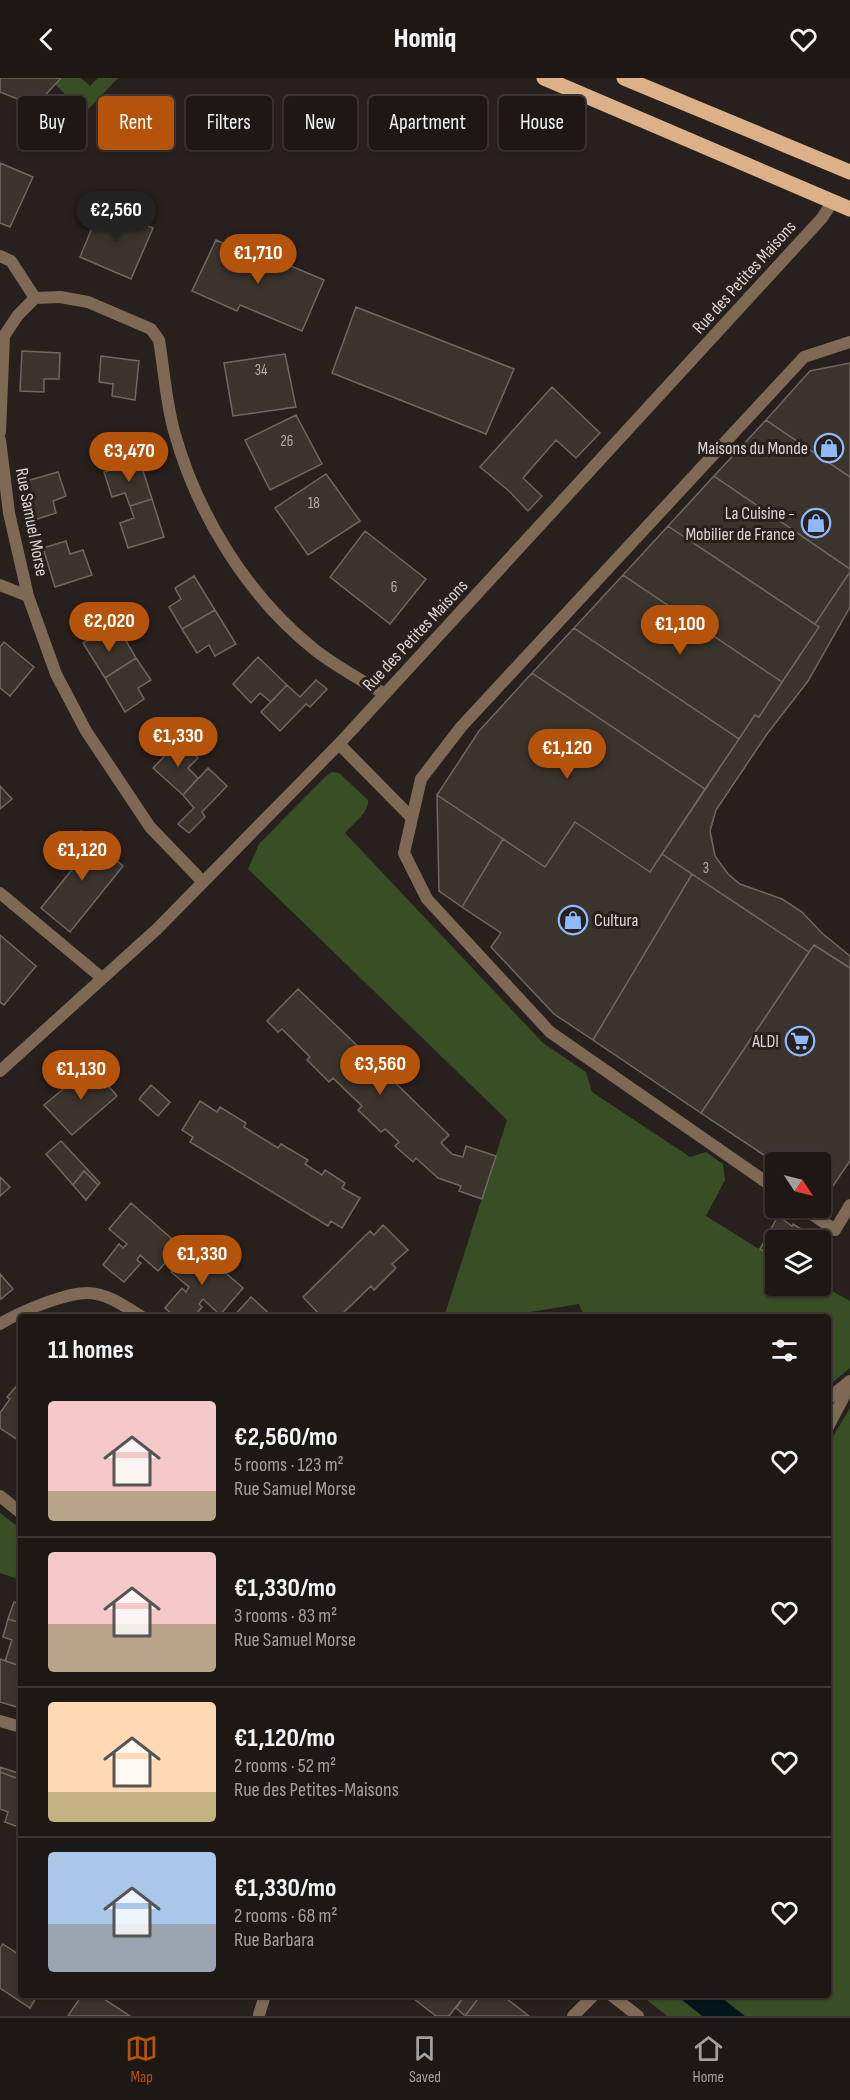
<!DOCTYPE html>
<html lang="en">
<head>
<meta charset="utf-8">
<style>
  body { margin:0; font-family:"Sofia Sans Condensed",sans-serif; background:#2b2522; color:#f1f3f6; height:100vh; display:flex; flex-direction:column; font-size:22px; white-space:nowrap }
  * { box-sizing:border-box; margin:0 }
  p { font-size:20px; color:#a1a0a0 }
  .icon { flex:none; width:33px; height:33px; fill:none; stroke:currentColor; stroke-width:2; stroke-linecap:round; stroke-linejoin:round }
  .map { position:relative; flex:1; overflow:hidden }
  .sheet { position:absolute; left:18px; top:1236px; width:813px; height:684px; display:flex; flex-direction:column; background:#1e1815; border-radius:6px; box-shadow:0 2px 4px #0004,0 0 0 2px #3c3734 }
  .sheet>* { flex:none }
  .guide { position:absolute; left:18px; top:18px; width:814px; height:54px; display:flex; gap:12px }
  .needle { width:39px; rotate:125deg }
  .tools { position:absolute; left:765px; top:1074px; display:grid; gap:12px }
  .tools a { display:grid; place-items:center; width:66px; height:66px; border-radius:6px; background:#1e1815; box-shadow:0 2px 4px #0004,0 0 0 2px #3c3734; font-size:30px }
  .price { position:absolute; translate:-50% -51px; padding:0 14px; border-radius:21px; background:#b45309; color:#fff; font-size:20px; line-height:39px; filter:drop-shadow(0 2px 3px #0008) }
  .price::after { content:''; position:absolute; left:50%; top:36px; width:18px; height:14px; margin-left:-9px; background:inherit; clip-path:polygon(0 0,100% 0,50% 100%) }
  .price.on { background:#222; color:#fff }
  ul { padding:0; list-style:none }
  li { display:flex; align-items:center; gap:18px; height:150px; padding:0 30px }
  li+li { border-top:2px solid #3c3734 }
  li span { display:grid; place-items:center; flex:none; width:168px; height:120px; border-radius:6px; color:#555 }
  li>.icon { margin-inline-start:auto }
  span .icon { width:72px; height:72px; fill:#fffc; stroke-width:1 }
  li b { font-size:26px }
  h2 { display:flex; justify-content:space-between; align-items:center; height:72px; padding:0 30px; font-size:26px }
  .pill { padding:0 21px; border-radius:6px; background:#1e1815; box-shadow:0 2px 4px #0004,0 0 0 2px #3c3734; font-size:21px; line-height:54px }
  .pill.on { background:#b45309; color:#fff }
  header { display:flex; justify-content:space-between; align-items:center; height:78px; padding:0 30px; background:#1e1815; font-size:27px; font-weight:800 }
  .menu { display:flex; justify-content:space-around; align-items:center; height:84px; border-top:2px solid #3c3734; background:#1e1815; font-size:16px; color:#a1a0a0 }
  .menu a { display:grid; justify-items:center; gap:3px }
  .menu .on { color:#b45309 }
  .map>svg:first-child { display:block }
  .green { fill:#384f26 }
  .water { fill:#001619 }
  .building { fill:#3a342d; stroke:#6e6860; stroke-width:1.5 }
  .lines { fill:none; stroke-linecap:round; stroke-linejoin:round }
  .lane { stroke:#7e6955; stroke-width:12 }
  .street { stroke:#7e6955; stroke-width:12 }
  .primary { stroke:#dcb187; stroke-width:15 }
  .labels { text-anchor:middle; stroke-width:6; stroke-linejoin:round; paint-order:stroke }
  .number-label { font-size:15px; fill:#b4aeaa }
  .street-label { font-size:18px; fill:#dcd6d4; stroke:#28201c }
  .poi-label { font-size:18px; fill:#dcd6d4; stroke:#28201c; text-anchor:end }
</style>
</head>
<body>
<header><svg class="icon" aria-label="back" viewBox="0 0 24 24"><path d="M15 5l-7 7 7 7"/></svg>Homiq<svg class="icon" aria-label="heart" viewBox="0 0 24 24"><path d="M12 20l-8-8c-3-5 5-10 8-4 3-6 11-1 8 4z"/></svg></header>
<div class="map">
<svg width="850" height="1938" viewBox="0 0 850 1938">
  <rect width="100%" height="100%" fill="#28201c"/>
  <path class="green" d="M61,0H81L90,8L98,0H118L54,67L50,55L76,27L55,6Z
    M332,694L339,695L368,722C369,735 353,745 345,755L543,965L586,994L592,1014L690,1079L706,1074L723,1086L725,1102L706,1138L775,1181L776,1208L821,1207L850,1223V1290L828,1308V1239H584L579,1226L531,1234L532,1239H444L507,1042L248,791L259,766L326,698Z
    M850,1330V1938H667L641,1917H828V1362L832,1360Z
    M0,1435L21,1451V1502L0,1495Z"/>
  <path class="water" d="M676,1917H718L745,1938H702Z"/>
  <path class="building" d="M0,0H61L35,28L0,14Z
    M0,85L33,99L10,149L0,145Z
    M101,128L153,150L131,201L80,179Z
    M216,162L249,177L253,172L324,202L302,253L240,227L237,233L192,213Z
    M356,229L514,291L486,356L332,295Z
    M22,273L60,275L59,301H44V314L20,313Z
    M285,276L296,329L233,338L224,285Z
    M101,278L139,283L135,322L112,318L113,306L99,304Z
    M850,285V399L766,342L810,293Z
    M552,309L600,355L576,380L556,362L523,400L542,418L528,433L509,413L480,389Z
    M296,337L322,386L270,412L245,362Z
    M766,342L850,399V491L714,398Z
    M140,383L152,421L130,428L125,415L112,419L104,394Z
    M58,394L66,418L53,423L56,435L34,442L23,404Z
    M326,396L360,443L308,477L275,430Z
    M714,398L850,491V494L815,546L668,448Z
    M152,421L164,459L128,470L120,445L134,440L130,428Z
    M668,448L819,549L782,604L623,497Z
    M365,453L426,501L390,546L330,499Z
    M66,463L70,476L83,472L92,497L55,509L43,470Z
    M850,494V529L808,603L767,656L716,732L710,753L715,778L728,796L740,806L782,821L802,834L823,856L850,878V890L814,867L809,874L662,776L755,637L759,639L819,549L815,546Z
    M623,497L782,604L759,639L755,637L739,661L574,550Z
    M194,498L215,532L182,551L169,529L181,521L175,510Z
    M215,532L236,566L215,578L209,567L197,575L182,551Z
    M574,550L739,661L705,711L532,595Z
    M103,553L110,564L122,556L136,580L105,600L83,565Z
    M4,564L34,589L10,618L0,610V569Z
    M258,579L287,607L271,624L260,615L251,625L233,606Z
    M136,580L151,602L138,610L144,621L125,634L105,600Z
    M532,595L705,711L650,794L575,744L545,789L437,717L479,653Z
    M316,602L327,611L310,629L306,626L280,653L261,634L287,607L300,619Z
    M180,662L198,680L188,690L198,700L183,717L153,690Z
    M208,690L227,708L202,734L205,739L189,755L178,746L194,730L183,717Z
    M0,708L12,721L0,731Z
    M437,717L503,761L462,829L439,813Z
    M575,744L650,794L662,776L692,796L593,962L554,936L491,869L501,855L462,829L503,761L545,789Z
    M81,753L123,788L70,854L41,830L79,783L65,772Z
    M692,796L809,874L701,1035L593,962Z
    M0,857L36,888L4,927L0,924Z
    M814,867L850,890V1083L826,1118L820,1115V1084L776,1085L701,1035Z
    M298,911L366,976L362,980L381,998L384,994L449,1057L441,1065L452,1076L463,1079L466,1068L496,1078L482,1121L459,1113L461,1108L438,1100L416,1080L413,1084L395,1068L399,1064L385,1051L381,1054L358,1032L362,1028L333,1000L329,1004L307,982L310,979L282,951L278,954L267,943Z
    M91,988L117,1018L72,1057L44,1027Z
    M151,1007L170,1024L158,1038L139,1021Z
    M200,1023L217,1034L220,1029L246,1045L244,1049L278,1070L281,1066L308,1082L305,1086L322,1097L325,1092L345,1105L342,1110L360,1120L342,1150L331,1143L328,1148L190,1064L193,1059L182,1052Z
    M61,1063L100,1105L98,1107L84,1093L73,1107L46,1076Z
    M84,1093L98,1107L86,1122L73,1107Z
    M0,1099L10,1109L0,1118Z
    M131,1125L180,1168L158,1193L140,1177L137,1182L141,1185L124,1204L103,1187L119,1166L123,1170L127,1166L109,1151Z
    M778,1138L792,1148L793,1146L820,1162H776V1181L760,1171Z
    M383,1147L408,1172L392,1186L396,1190L374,1212L371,1208L342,1236L345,1239H322L303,1219L370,1153L374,1157Z
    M195,1168L243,1210L220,1237L203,1221L199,1226L202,1229L194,1239H175L165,1230L182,1210L186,1214L189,1209L171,1194Z
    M820,1169L832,1177L820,1196Z
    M0,1196L13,1211L1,1221L0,1219Z
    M251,1219L273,1239H233Z
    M21,1303V1364L0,1350V1335L10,1321L7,1319Z
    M14,1524L21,1526V1545L8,1541Z
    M8,1541L21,1545V1588L5,1583L12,1562L3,1559Z
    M0,1581L21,1588V1616L17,1629L0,1624Z
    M0,1689L21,1696L19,1701L0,1694Z
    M0,1694L19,1701L21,1697V1750L5,1744L8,1734L0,1731Z
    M3,1866L21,1878V1917H38L30,1930L0,1910V1870Z
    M82,1917H98L130,1938H68Z
    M409,1917H465L449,1938H436Z
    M465,1917H481L465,1938L456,1930Z
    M481,1917H502L529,1938H465Z"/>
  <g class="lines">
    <path class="lane" d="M339,666L412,740
      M776,1111L550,954L427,821L404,775L421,701L461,649L804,279L850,264
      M803,1130L835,1152L850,1127
      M828,1349L850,1307"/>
    <path class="street" d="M0,178L11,183L35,220
      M0,354L4,258L18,237L35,220L60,219L88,224L151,251L159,262C164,292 166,324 174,353C197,436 247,518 315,572C337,589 362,603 385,616
      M0,362L9,435L28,518L56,596L86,653L150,749L203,804
      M0,507L28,518
      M0,815L102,900
      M0,993L157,851L339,666L822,140L833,123
      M0,1246C19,1234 65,1215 87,1215C107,1215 126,1229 142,1239
      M828,1321L850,1303
      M0,1418L21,1435
      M0,1643L21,1649
      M611,1917L638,1938
      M259,1937L265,1917
      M573,1938L594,1917"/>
    <path class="primary" d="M544,0L850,131
      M624,0L850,94"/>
  </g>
  <defs>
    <g id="shop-ring" transform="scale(1.5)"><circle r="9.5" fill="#28201c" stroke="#8eb9fc" stroke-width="1.5"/><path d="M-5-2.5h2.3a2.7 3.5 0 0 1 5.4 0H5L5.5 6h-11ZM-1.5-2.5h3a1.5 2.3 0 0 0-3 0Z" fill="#8eb9fc"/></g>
    <g id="supermarket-ring" transform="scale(1.5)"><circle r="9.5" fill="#28201c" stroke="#8eb9fc" stroke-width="1.5"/><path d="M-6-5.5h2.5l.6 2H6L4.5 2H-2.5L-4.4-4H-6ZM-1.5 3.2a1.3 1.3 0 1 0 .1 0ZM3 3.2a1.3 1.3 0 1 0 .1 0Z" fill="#8eb9fc"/></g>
  </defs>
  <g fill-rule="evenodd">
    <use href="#shop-ring" x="829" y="370"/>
    <use href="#shop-ring" x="816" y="445"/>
    <use href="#shop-ring" x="573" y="842"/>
    <use href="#supermarket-ring" x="800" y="963"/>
  </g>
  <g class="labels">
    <g class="number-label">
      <text x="261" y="297">34</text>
      <text x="287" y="368">26</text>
      <text x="314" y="430">18</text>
      <text x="394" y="514">6</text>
      <text x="706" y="795">3</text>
    </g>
    <g class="street-label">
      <text transform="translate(744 199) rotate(-48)" y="6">Rue des Petites Maisons</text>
      <text transform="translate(32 444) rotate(79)" y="6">Rue Samuel Morse</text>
      <text transform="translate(415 557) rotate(-47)" y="6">Rue des Petites Maisons</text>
    </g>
    <g class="poi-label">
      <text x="808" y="376">Maisons du Monde</text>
      <text x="795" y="441">La Cuisine -<tspan x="795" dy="21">Mobilier de France</tspan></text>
      <text x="594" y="848" text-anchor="start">Cultura</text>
      <text x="779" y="969">ALDI</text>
    </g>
  </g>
</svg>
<div class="tools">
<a><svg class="needle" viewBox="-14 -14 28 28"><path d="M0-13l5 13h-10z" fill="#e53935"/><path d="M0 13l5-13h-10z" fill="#a1a0a0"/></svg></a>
<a><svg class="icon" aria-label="layers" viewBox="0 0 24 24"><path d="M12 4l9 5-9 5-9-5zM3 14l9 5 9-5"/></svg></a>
</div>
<b class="price on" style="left:116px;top:164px">€2,560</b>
<b class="price" style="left:258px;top:207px">€1,710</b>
<b class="price" style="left:129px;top:405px">€3,470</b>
<b class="price" style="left:109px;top:575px">€2,020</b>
<b class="price" style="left:680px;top:578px">€1,100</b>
<b class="price" style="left:178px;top:690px">€1,330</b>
<b class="price" style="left:567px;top:702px">€1,120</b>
<b class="price" style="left:82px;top:804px">€1,120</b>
<b class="price" style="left:380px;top:1018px">€3,560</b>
<b class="price" style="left:81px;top:1023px">€1,130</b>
<b class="price" style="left:202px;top:1208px">€1,330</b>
<div class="guide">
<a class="pill">Buy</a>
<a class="pill on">Rent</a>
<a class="pill">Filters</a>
<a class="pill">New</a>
<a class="pill">Apartment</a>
<a class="pill">House</a>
</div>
<section class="sheet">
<h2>11 homes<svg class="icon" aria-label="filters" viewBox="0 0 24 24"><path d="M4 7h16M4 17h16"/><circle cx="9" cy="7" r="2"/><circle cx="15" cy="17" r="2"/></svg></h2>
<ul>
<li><span style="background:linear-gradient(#f6c9c9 75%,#b9a48a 0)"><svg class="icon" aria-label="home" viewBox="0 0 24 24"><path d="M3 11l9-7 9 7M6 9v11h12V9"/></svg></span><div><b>€2,560/mo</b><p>5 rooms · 123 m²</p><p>Rue Samuel Morse</p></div><svg class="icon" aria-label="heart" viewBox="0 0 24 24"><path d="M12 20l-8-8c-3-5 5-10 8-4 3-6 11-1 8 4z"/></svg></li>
<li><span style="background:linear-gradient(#f6c9c9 60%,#b9a48a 0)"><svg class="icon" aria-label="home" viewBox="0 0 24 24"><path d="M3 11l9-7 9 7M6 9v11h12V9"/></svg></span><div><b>€1,330/mo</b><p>3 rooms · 83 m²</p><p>Rue Samuel Morse</p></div><svg class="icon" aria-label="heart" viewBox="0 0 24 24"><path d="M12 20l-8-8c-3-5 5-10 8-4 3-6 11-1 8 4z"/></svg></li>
<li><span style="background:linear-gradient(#ffd9b3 75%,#c2b280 0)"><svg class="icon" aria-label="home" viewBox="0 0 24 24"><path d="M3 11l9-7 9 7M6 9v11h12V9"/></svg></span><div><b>€1,120/mo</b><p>2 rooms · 52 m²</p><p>Rue des Petites-Maisons</p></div><svg class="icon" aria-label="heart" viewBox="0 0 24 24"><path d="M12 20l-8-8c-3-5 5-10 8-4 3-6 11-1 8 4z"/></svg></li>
<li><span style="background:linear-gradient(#a9c7e8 60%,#9aa5b1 0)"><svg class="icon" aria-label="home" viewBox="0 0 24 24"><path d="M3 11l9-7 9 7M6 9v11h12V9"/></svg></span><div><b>€1,330/mo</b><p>2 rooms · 68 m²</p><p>Rue Barbara</p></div><svg class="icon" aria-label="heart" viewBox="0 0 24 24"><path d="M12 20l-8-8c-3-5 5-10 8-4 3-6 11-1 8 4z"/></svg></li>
</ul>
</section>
</div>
<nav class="menu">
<a class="on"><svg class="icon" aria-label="map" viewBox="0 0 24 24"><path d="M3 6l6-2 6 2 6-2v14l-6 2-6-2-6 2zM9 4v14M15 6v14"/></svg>Map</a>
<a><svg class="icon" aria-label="saved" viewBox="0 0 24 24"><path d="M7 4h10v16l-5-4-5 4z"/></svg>Saved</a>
<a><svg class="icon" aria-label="home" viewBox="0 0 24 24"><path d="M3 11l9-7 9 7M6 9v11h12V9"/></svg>Home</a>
</nav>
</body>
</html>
